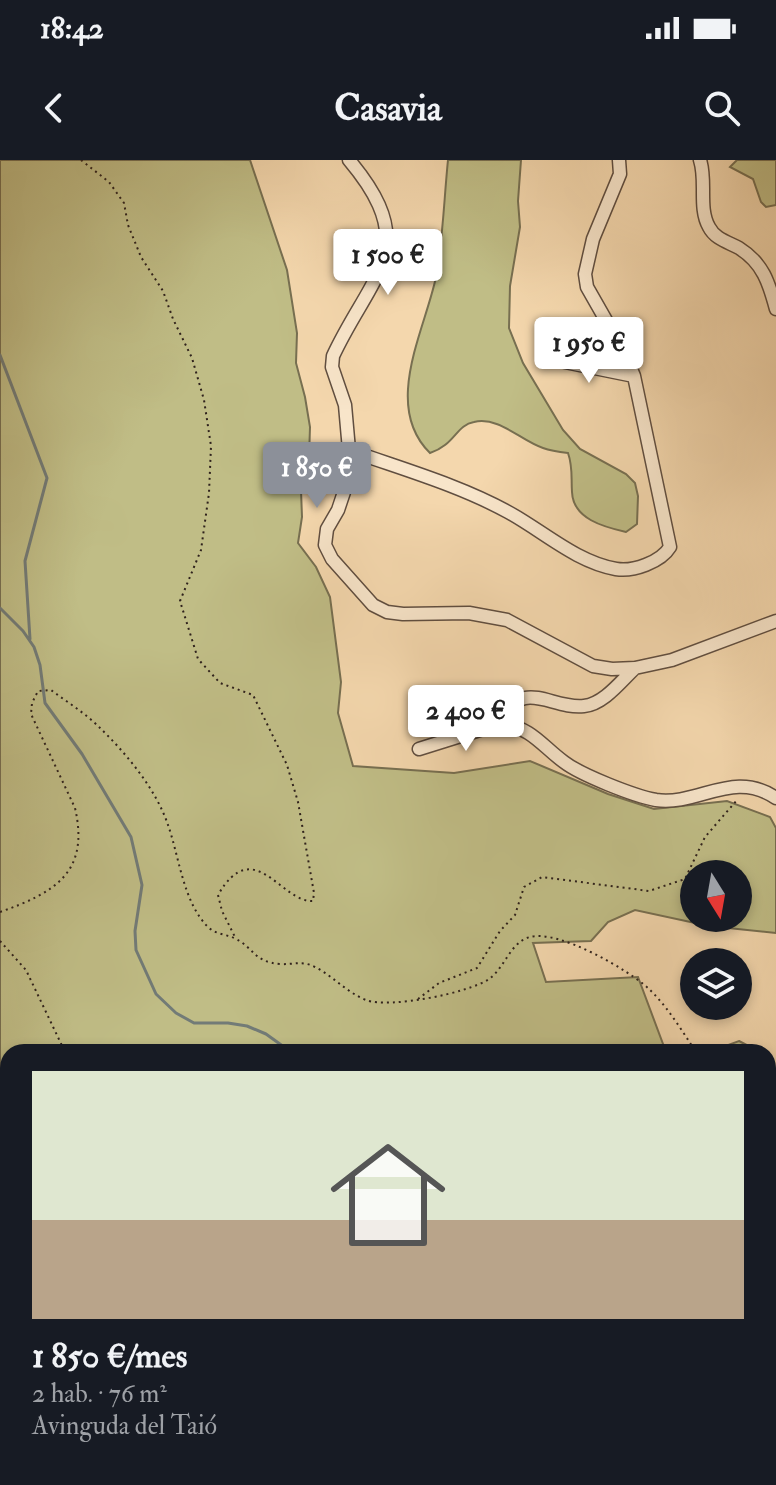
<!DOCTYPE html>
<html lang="es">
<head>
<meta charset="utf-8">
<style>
  body { margin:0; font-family:"IM FELL Double Pica",serif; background:#20242c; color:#f1f3f6; height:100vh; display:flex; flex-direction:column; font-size:30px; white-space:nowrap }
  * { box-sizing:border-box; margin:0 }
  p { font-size:26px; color:#9ea1a6 }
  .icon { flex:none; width:44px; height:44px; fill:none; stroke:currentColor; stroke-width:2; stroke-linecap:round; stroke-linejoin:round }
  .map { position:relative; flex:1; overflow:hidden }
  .side { position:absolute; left:0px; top:884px; width:776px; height:442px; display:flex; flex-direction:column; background:#171b24; border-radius:24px 24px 0 0; box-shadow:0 4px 12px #0003 }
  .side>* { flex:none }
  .needle { width:52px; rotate:169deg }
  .controls { position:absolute; left:680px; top:700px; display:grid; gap:16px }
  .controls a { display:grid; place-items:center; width:72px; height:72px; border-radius:50%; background:#171b24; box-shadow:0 4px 12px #0003; font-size:40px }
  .price { position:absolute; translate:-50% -68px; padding:0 18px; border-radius:8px; background:#fff; color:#222; font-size:26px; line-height:52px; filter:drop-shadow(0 2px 4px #0008) }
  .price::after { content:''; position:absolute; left:50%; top:48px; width:24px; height:18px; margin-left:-12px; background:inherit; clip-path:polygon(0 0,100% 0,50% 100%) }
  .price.active { background:#8c9099; color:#fff }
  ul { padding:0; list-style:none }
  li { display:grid; align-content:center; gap:16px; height:424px; padding:0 32px }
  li+li { border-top:2px solid #363941 }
  li span { display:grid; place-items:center; height:248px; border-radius:0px; color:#555 }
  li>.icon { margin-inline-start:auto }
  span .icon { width:144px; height:144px; fill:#fffc; stroke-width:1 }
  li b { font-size:34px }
  .status { display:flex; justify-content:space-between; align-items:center; height:56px; padding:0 40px; background:#171b24; direction:ltr }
  .status svg { height:22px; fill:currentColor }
  header { display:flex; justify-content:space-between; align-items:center; height:104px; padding:0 32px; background:#171b24; font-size:36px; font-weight:700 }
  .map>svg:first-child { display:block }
  .green { fill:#c0bd86; stroke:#776f51; stroke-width:2; fill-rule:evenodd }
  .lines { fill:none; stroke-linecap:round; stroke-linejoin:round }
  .stream { stroke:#727b77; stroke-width:3 }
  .minor-casing { stroke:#604e40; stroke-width:15 }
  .path { stroke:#2e211c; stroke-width:2; stroke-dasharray:2 4; stroke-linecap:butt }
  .minor { stroke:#f8e5ca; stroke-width:12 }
</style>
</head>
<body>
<div class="status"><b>18:42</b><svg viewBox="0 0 49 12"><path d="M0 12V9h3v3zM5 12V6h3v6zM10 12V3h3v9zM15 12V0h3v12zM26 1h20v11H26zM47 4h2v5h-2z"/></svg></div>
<header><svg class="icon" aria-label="back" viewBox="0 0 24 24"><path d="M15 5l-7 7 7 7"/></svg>Casavia<svg class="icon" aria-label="search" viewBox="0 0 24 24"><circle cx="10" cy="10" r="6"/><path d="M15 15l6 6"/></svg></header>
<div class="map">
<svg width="776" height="1325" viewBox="0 0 776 1325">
  <rect width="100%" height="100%" fill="#f4d7ad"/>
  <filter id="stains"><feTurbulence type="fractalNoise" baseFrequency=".0025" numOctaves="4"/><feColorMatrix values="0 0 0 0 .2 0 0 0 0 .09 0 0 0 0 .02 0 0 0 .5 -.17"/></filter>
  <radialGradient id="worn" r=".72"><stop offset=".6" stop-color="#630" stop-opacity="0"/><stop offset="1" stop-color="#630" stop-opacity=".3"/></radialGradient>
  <path class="green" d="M0,0H250L287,110L297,173L296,203L305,237L310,267L309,298L301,330L302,357L298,383L316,407L330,437L341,522L338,553L353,606L454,613L530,601L608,634L654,649L727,641L770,657L776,668V773L709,766L635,750L608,762L591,781L533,783L546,822L638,817L666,892H8V1318H768V903L776,933V1325H0ZM694,714H738V758H694Z
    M448,0H521L518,41L520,67L510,126L509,168L523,203L563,270L580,289L626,314L635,323L638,336L637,364L626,372C604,367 573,359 572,332C571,317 573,307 568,293C559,292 551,291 543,288C521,281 499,256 474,262C456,265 455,285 430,293C382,246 425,170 436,117C443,79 444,39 448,0Z
    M737,0H776V45L766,47L761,42L753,19L730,7Z
    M739,881L760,892H709Z"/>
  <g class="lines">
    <path class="stream" d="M0,195L47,318L25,401L30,479
      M0,448L23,471L34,487L40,505L45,543L82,594L131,677L142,725L135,771L136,790L156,834L176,853L194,863H228L247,866L266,874L291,892
      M0,1240L8,1244
      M153,1318C168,1325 183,1325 198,1318"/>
    <g class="minor-casing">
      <path id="minor" d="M619,0L620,14L593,79L585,114L587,127L624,192L634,216L670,387C661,402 633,412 616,409C576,402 543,371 508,352C459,325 402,309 349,290L346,326L338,350L327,369L325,385L332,399L373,445L387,452L403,454L469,453L507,460L593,506L612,509L635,508C621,521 604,544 584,546C551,550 521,515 502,563C533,569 541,585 564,602C581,615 634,636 656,640C699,646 733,609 776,638
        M700,0C707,21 698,48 709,67C715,79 728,82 739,88C763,103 769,123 776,149
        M550,199L634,216
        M349,290L345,245L332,207L333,196C371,114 423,88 349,0
        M635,508L672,500L776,461
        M419,589L502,563
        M768,1121L776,1111
        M749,1325L750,1318"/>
    </g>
    <path class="path" d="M81,0L109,22L124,43L128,65L141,97L163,131L173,159L192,198L204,240L211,286L209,333L201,390L180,441L198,499L220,523L253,535L287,605L298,642L314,733L313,741C281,743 254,673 218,735L222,751L235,777
      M0,752C54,733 90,713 75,648L31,554L32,543L38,531L51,530C67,542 85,553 99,567C126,593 156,629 168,665C179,696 183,741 207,766C214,774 225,774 234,778C254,787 253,802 280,804C293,805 302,800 315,807C333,816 346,832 366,840C388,849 469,833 489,819C505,808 510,782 530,777C558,769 629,810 649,829C668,847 682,871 696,892
      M0,781L26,810L65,892
      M418,839L439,823L477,808L500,771L515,755L524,727L542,717L649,731L685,719L705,677L737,640
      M768,1041L776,1055
      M0,1103L8,1106
      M482,1318L484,1325
      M507,1318L519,1325
      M404,1325L412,1318
      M547,1325L581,1318"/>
    <use href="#minor" class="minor"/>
  </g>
  <rect width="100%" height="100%" filter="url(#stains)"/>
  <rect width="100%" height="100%" fill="url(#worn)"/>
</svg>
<div class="controls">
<a><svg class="needle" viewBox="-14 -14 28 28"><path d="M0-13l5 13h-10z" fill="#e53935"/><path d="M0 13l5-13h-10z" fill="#9ea1a6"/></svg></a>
<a><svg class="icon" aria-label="layers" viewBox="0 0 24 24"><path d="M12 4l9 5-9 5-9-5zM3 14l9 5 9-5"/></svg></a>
</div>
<b class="price" style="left:388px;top:137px">1 500 €</b>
<b class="price" style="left:589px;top:225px">1 950 €</b>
<b class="price active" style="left:317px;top:350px">1 850 €</b>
<b class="price" style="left:466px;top:593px">2 400 €</b>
<section class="side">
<ul>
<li><span style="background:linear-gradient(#dfe7d0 60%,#b9a48a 0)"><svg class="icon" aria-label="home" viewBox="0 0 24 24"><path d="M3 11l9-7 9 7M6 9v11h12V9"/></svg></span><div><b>1 850 €/mes</b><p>2 hab. · 76 m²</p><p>Avinguda del Taió</p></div></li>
</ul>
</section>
</div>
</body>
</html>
